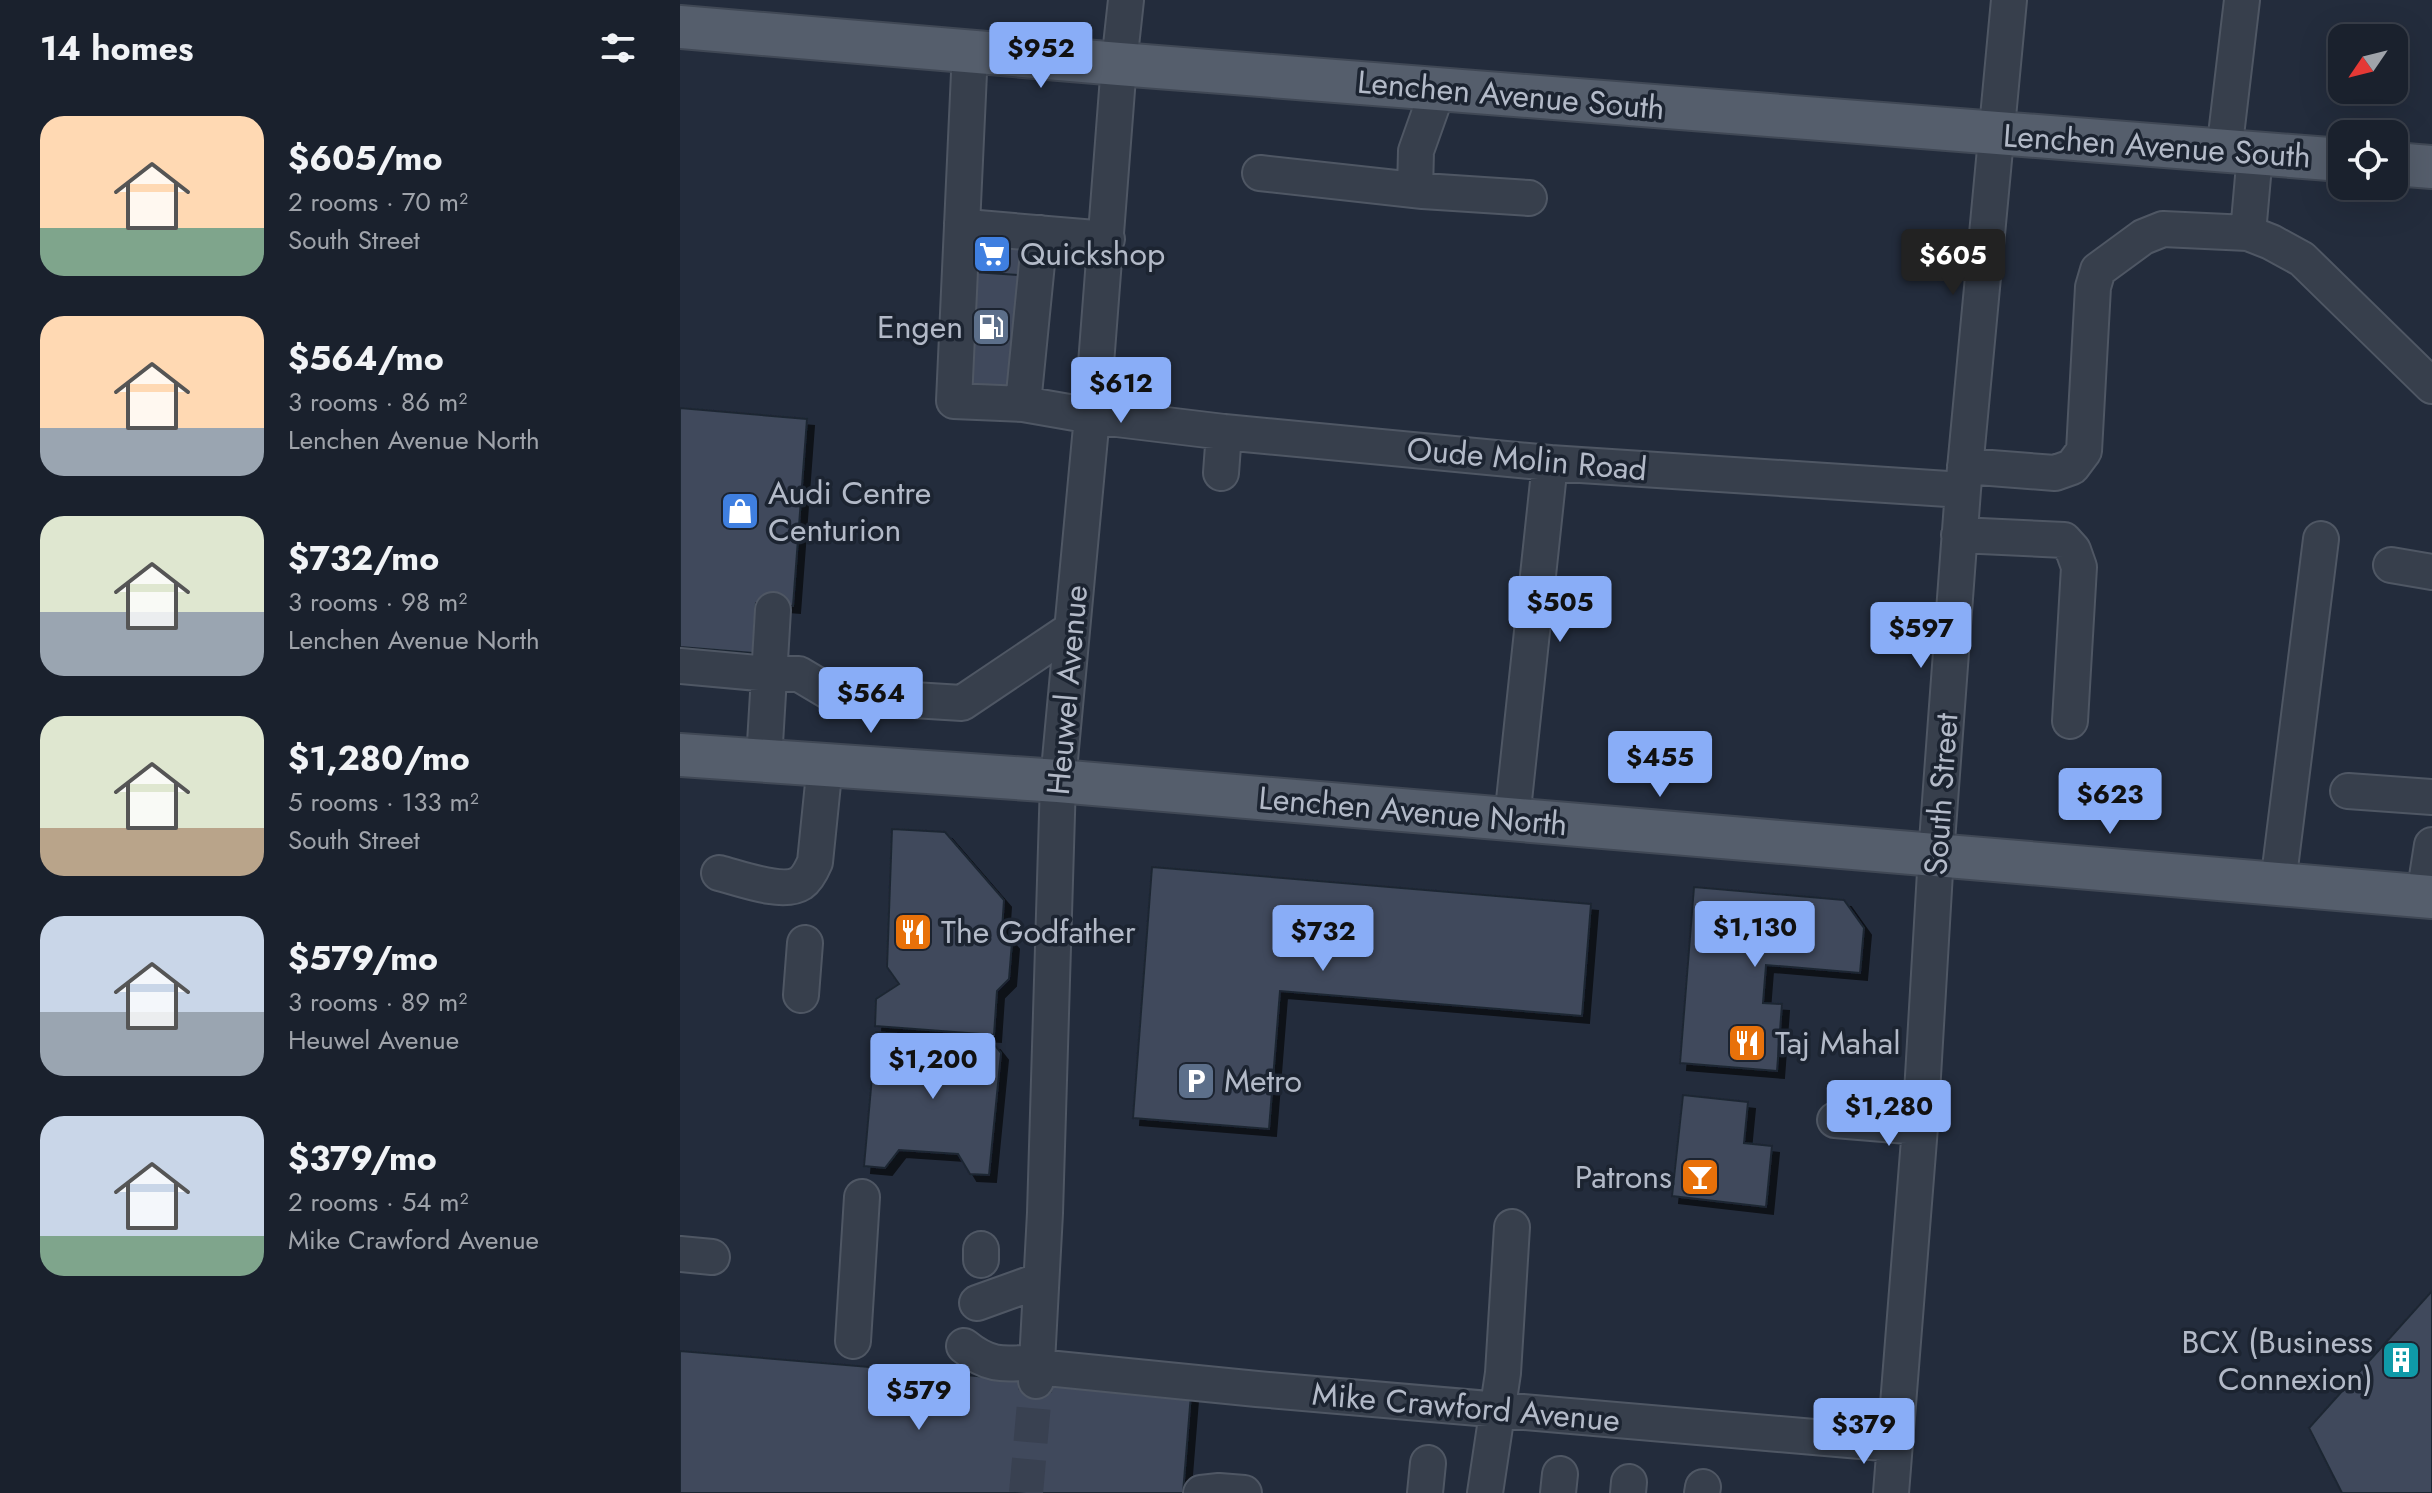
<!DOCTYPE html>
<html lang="en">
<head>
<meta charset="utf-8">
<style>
  body { margin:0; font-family:Jost,sans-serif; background:#272e39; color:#f1f3f6; height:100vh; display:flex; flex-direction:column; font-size:30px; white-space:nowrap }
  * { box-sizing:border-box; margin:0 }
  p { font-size:26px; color:#9fa3aa }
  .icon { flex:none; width:44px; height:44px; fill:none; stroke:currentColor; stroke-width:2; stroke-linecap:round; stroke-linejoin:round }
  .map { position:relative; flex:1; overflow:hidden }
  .details { display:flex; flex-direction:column; background:#1a212d; width:680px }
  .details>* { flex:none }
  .needle { width:52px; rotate:235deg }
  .tools { position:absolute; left:1648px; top:24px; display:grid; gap:16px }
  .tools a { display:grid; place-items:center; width:80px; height:80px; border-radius:16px; background:#1a212d; box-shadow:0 8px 32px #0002,0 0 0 2px #383e49; font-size:40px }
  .price { position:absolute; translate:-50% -68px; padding:0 18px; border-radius:8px; background:#89adf7; color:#111; font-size:26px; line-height:52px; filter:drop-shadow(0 2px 4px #0008) }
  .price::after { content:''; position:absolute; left:50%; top:48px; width:24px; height:18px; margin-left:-12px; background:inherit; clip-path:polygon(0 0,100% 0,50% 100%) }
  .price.active { background:#222; color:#fff }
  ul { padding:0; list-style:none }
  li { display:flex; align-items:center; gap:24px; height:200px; padding:0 40px }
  li span { display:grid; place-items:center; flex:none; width:224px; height:160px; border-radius:24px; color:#555 }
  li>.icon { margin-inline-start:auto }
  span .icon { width:96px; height:96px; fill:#fffc; stroke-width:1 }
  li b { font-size:34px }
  h2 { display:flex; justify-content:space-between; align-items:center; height:96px; padding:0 40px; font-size:34px }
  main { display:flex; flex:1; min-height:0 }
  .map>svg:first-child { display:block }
  .building { fill:#3f4a5b; stroke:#1e2633; stroke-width:2; filter:url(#shadow) }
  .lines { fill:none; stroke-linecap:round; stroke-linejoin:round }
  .minor-tunnel { stroke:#394151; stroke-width:34; stroke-dasharray:34 17; stroke-linecap:butt }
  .minor-casing { stroke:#4f5764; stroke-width:38 }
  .major-casing { stroke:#404855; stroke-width:46 }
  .minor { stroke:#373f4c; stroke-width:34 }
  .major { stroke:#555e6c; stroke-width:42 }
  .labels { text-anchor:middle; stroke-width:7; stroke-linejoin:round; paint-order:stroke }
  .street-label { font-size:32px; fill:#b3bac8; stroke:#1c2431 }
  .poi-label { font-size:32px; fill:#b3bac8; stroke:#1c2431; text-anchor:start }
</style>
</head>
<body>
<main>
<section class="details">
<h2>14 homes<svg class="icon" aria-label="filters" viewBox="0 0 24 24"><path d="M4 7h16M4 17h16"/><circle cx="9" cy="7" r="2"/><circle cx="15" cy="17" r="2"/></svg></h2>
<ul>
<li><span style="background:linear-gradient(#ffd9b3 70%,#7fa58c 0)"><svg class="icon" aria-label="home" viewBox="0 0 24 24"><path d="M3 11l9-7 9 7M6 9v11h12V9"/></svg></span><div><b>$605/mo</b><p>2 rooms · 70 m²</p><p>South Street</p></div></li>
<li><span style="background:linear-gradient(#ffd9b3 70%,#9aa5b1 0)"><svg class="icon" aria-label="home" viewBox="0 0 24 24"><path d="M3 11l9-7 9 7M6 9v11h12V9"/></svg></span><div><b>$564/mo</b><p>3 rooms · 86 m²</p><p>Lenchen Avenue North</p></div></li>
<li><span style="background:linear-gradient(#dfe7d0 60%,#9aa5b1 0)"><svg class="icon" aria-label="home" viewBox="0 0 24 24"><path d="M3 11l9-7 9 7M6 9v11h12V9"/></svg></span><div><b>$732/mo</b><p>3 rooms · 98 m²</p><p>Lenchen Avenue North</p></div></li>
<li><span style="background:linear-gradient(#dfe7d0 70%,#b9a48a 0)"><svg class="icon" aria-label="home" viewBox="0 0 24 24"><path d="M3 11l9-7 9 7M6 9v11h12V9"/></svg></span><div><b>$1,280/mo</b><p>5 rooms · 133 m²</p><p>South Street</p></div></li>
<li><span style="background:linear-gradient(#c9d6e8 60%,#9aa5b1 0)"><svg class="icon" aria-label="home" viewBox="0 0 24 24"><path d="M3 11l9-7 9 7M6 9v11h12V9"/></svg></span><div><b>$579/mo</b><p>3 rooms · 89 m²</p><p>Heuwel Avenue</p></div></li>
<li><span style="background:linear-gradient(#c9d6e8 75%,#7fa58c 0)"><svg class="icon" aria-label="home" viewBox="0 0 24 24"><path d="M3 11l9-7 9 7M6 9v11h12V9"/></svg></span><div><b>$379/mo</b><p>2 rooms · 54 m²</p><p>Mike Crawford Avenue</p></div></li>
</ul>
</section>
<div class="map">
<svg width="1752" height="1493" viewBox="0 0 1752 1493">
  <defs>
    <filter id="shadow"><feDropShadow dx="7" dy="7" stdDeviation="0" flood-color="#0009"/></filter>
  </defs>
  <rect width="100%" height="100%" fill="#232c3c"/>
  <path class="building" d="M297,232L341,236L339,275L294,272Z
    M294,272L339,275L331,394L286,391Z
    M0,408L127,419L113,606L76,603L73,653L0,647Z
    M212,829L265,832L324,900L322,930L332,942L329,979L317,991L314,1035L195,1026L196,999L219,984L207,967Z
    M472,867L911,904L902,1016L600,991L589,1129L453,1118Z
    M1014,887L1164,900L1184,928L1180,973L1086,965L1083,1003L1102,1004L1097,1071L1000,1063Z
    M196,1032L229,1035L238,1048H279L283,1040L313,1043L321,1053L309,1175L290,1174L278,1154L219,1150L205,1168L184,1166Z
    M1003,1095L1068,1102L1064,1143L1092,1146L1086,1207L992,1196Z
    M1752,1291V1493H1662L1629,1428Z
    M0,1351L511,1394L503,1493H0Z"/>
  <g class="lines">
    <path class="minor-tunnel" d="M346,1493L356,1381"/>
    <g class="minor-casing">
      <path id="minor" d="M290,51L274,401L343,404L412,416L544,432L870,463L1283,490
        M1544,152L1562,0
        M580,173L743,191L849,198
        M735,190L736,151L758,89
        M282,223L298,228L427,239
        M1568,233L1575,154
        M343,404L360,233
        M1285,466L1375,473L1392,467L1404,451L1413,287L1418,270L1463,237L1483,229L1568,233L1591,242L1622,259L1752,386
        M541,473L544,432
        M1279,535L1384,540L1393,550L1399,567L1390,721
        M1711,565L1752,572
        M0,666L89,674H119L151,693L168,696L282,703L392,629
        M84,760L93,610
        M1668,791L1752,797
        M832,819L870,463
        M39,873C59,878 103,895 121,883C128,878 132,869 135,862L145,764
        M1598,884L1641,539
        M1744,896L1752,845
        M121,995L125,943
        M1155,1120L1240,1127
        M301,1249V1260
        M0,1254L32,1257
        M297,1303L361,1280
        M173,1341L182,1197
        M284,1346C311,1368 325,1364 358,1362
        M357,1367L577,1389L1215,1444
        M356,1381L365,1213L378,781L412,416L439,64L446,0
        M521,1493L539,1491L564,1493
        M745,1493L748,1463
        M805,1493L823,1373L832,1227
        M878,1493L880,1474
        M948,1493L949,1482
        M1022,1493L1023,1487
        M1211,1493L1240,1127L1256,855L1283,490L1329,0"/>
    </g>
    <g class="major-casing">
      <path id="major" d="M0,27L439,64L1662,160
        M1714,164L1752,167
        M0,755L378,781L1752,897"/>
    </g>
    <use href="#minor" class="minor"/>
    <use href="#major" class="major"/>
  </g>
  <defs>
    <g id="supermarket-square" transform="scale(2)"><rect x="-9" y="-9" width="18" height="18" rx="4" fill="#3f7fe0" stroke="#1c2431"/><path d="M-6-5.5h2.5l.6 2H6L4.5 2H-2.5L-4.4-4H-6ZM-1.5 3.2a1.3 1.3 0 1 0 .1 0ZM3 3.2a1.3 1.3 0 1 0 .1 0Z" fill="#fff"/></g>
    <g id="fuel-square" transform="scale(2)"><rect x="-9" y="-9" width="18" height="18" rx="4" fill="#5c6f8a" stroke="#1c2431"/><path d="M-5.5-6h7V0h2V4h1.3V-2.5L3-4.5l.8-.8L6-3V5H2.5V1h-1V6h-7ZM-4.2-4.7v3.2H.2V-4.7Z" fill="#fff"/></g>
    <g id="shop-square" transform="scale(2)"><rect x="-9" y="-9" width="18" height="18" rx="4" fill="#3f7fe0" stroke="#1c2431"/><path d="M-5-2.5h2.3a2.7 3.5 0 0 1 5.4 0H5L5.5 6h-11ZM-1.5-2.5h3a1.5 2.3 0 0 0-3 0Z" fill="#fff"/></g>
    <g id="restaurant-square" transform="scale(2)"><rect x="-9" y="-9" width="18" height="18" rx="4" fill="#e8710a" stroke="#1c2431"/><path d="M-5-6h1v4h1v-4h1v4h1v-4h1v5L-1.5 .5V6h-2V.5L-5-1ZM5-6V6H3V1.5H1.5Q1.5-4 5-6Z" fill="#fff"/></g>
    <g id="parking-square" transform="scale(2)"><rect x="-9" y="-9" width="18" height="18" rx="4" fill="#5c6f8a" stroke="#1c2431"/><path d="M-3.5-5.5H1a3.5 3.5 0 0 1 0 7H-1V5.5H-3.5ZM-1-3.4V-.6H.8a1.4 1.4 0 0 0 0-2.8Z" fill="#fff"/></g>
    <g id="bar-square" transform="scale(2)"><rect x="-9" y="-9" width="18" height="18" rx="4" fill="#e8710a" stroke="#1c2431"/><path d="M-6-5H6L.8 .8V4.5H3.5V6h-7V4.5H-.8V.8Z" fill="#fff"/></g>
    <g id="building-square" transform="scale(2)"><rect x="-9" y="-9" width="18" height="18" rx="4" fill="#0f9aa8" stroke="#1c2431"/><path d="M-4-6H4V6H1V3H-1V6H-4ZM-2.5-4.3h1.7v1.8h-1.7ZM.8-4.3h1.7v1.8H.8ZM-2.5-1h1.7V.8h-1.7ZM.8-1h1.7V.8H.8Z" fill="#fff"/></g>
  </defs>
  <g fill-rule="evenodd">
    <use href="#supermarket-square" x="312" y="254"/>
    <use href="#fuel-square" x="311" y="327"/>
    <use href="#shop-square" x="60" y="511"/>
    <use href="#restaurant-square" x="233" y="932"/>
    <use href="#restaurant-square" x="1067" y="1043"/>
    <use href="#parking-square" x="516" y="1081"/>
    <use href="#bar-square" x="1020" y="1177"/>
    <use href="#building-square" x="1721" y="1360"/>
  </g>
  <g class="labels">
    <g class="street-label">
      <text transform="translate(831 95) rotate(5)" y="11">Lenchen Avenue South</text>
      <text transform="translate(1477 146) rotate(4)" y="11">Lenchen Avenue South</text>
      <text transform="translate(847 459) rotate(5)" y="11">Oude Molin Road</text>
      <text transform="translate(387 690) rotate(-85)" y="11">Heuwel Avenue</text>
      <text transform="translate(1261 794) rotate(-86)" y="11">South Street</text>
      <text transform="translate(733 811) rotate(5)" y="11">Lenchen Avenue North</text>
      <text transform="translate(786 1407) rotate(5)" y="11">Mike Crawford Avenue</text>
    </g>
    <g class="poi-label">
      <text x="340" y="265">Quickshop</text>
      <text x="283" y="338" text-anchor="end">Engen</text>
      <text x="88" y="504">Audi Centre<tspan x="88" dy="37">Centurion</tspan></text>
      <text x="261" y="943">The Godfather</text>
      <text x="1095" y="1054">Taj Mahal</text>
      <text x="544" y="1092">Metro</text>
      <text x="992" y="1188" text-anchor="end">Patrons</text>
      <text x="1693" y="1353" text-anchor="end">BCX (Business<tspan x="1693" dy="37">Connexion)</tspan></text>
    </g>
  </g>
</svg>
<div class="tools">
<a><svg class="needle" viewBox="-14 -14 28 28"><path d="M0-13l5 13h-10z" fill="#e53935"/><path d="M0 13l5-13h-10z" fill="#9fa3aa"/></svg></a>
<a><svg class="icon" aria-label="locate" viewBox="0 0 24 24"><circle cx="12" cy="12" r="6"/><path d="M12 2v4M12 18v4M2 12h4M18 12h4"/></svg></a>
</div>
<b class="price" style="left:361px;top:90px">$952</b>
<b class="price active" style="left:1273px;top:297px">$605</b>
<b class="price" style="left:441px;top:425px">$612</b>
<b class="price" style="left:880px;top:644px">$505</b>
<b class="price" style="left:1241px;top:670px">$597</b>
<b class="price" style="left:191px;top:735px">$564</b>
<b class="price" style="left:980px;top:799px">$455</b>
<b class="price" style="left:1430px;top:836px">$623</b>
<b class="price" style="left:1075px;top:969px">$1,130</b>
<b class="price" style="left:643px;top:973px">$732</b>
<b class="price" style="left:253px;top:1101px">$1,200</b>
<b class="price" style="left:1209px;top:1148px">$1,280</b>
<b class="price" style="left:239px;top:1432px">$579</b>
<b class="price" style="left:1184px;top:1466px">$379</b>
</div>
</main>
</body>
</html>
